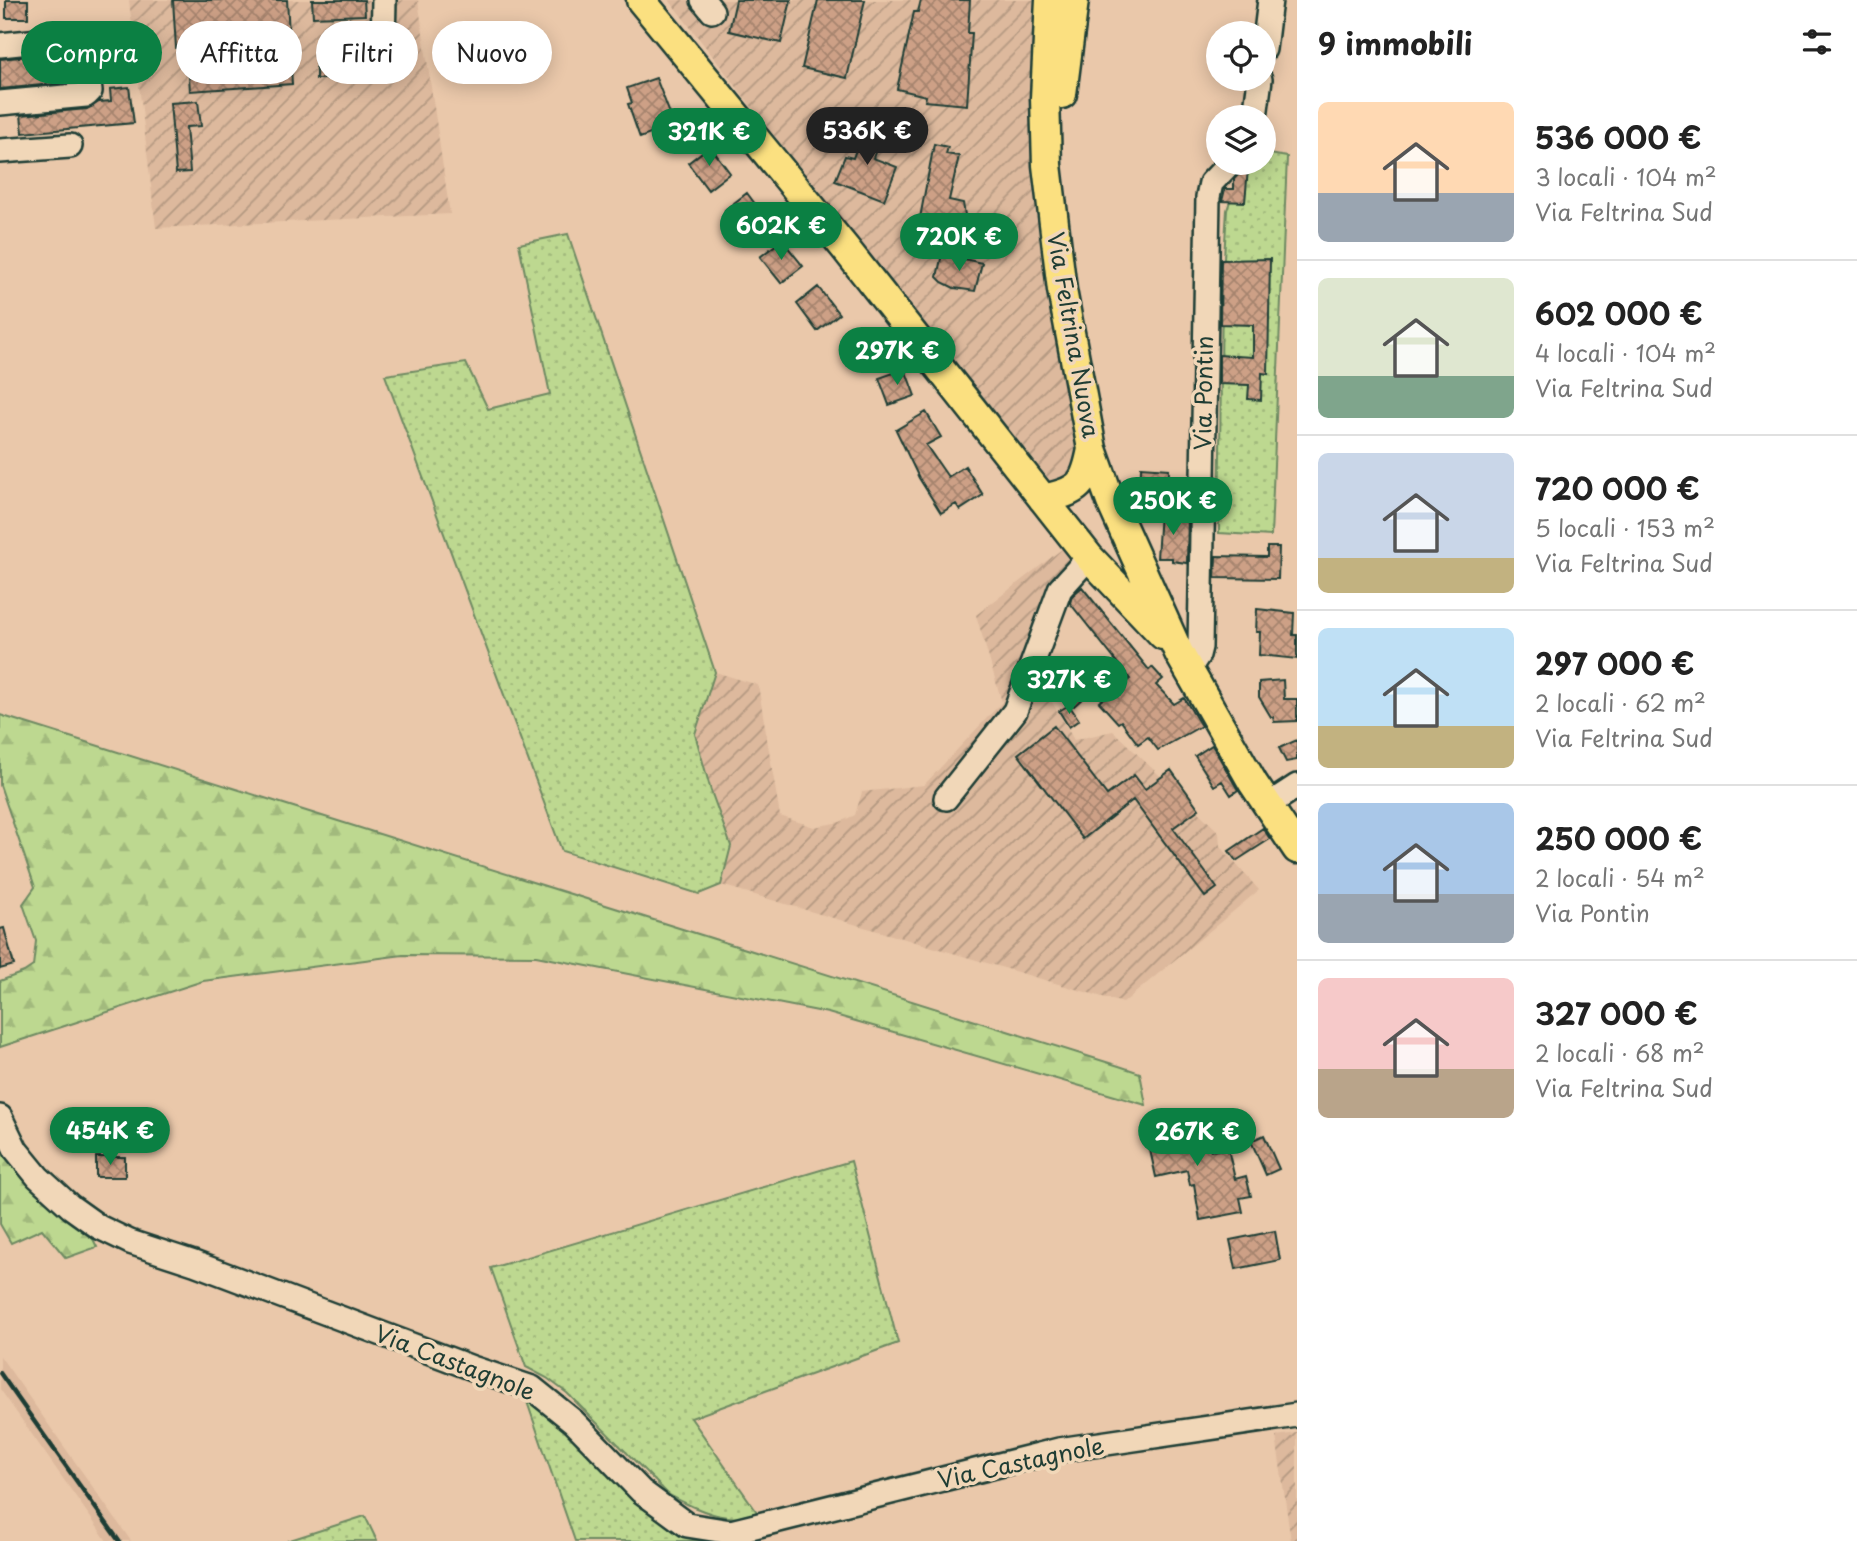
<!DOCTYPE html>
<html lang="it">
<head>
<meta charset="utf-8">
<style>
  body { margin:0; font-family:"Playpen Sans",sans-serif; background:#f6f6f6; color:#222; height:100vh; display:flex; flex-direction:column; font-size:26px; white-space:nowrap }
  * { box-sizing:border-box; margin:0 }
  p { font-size:23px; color:#767676 }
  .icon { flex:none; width:38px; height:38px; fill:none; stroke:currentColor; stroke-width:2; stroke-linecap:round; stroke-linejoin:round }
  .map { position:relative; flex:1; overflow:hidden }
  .side { display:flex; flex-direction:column; background:#fff; width:560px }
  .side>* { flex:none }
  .top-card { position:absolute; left:21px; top:21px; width:665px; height:63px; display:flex; gap:14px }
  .buttons { position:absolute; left:1206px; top:21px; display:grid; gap:14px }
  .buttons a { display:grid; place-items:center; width:70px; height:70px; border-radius:50%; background:#fff; box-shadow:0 4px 18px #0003; font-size:35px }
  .price { position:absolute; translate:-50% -60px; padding:0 16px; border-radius:24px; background:#0b8043; color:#fff; font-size:23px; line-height:46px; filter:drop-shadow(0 2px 4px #0008) }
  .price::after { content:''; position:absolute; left:50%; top:42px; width:21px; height:16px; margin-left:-10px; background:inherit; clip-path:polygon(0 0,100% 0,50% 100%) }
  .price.on { background:#222; color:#fff }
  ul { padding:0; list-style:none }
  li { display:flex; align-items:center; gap:21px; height:175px; padding:0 21px }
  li+li { border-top:2px solid #e0e0e0 }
  li span { display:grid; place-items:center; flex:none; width:196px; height:140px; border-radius:10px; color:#555 }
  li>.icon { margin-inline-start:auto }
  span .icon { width:84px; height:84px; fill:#fffc; stroke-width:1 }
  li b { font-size:30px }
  h2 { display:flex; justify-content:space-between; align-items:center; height:84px; padding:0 21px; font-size:30px }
  .tag { padding:0 24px; border-radius:32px; background:#fff; box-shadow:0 4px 18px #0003; font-size:24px; line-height:63px }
  .tag.on { background:#0b8043; color:#fff }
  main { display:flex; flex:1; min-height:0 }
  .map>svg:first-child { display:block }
  .built { fill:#ddb99d }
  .industrial { fill:url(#industrial-furrows) }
  .grass { fill:url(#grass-dots); stroke:#6e8a62; stroke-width:2 }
  .forest { fill:url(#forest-firs); stroke:#6e8a62; stroke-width:2 }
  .building { fill:url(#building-cross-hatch); stroke:#1f3d34; stroke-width:2 }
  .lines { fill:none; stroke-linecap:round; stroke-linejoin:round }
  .minor-casing { stroke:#1f3d34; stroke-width:28 }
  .major-casing { stroke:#1f3d34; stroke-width:33 }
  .minor { stroke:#f1d7b8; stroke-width:23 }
  .major { stroke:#fbe080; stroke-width:28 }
  .rail { stroke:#1f3d34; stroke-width:4.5 }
  .labels { text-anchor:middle; stroke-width:7; stroke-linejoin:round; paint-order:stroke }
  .street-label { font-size:23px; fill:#1f3d34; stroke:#f1d7b8 }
</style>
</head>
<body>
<main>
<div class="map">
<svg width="1297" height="1541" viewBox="0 0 1297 1541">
  <defs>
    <pattern id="industrial-furrows" width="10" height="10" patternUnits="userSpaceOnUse" patternTransform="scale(1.75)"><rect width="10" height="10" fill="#ddb99d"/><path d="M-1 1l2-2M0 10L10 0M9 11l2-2" fill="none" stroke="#b39881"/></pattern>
    <pattern id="grass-dots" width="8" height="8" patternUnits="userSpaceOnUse" patternTransform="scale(1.75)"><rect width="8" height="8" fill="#bdd890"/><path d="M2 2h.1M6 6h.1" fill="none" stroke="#a2ba7d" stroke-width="1.8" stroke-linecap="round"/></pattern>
    <pattern id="forest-firs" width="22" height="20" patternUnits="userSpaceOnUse" patternTransform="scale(1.75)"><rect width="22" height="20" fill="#bdd890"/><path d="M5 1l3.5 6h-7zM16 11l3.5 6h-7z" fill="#a2ba7d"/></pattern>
    <pattern id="building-cross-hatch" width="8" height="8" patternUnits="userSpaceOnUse" patternTransform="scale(1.75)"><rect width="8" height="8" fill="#cda086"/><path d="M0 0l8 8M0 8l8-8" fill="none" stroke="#a6846e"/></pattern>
  </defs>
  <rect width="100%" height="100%" fill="#eac8aa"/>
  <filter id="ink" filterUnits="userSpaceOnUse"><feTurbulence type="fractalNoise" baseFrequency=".0143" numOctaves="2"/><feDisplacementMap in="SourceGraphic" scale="14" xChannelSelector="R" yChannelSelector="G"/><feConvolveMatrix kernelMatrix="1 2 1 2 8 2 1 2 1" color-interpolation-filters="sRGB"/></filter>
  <g filter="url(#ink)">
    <path class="built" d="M0,1356L131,1541H107L0,1389Z"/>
    <path class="industrial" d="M129,0H418L450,214L156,228Z
      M669,0H1037L1046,262L1059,353L1085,456L1054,485L850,233Z
      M1066,546L1085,570L1030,664L1074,740L1113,731L1219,832L1220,846L1259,890L1123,1003L721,885L731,846L711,791L695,734L715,672L758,685L780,816L814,827L840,822L855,815L862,792L924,785L1002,702L976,615Z
      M1297,1433V1541H1291L1276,1436Z"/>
    <path class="grass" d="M1264,153L1287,157L1271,536L1219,533L1222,290L1227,210L1236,184L1251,163H1264Z
      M568,234L715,672L695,734L711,791L731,846L721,885L699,894L562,851L385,375L466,363L488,409L550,394L519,244Z
      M851,1161L898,1343L691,1418L759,1515C728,1524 697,1510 669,1495L567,1393L547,1378L526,1367L491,1268Z
      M524,1393L723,1541H575Z
      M365,1516L377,1541H287Z"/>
    <path class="forest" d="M0,715L1119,1066L1140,1073L1146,1105L828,1013L536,956L403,955L203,981L0,1047V981L24,972L33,966L36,941L23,904L35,887L0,785Z
      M0,1130L87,1227L97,1247L66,1258L42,1229L11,1243L0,1224Z"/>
    <path class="building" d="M6,0H28V18H6Z
      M173,0H287L292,84L190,91L187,47L176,48Z
      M312,0H364L365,15L313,17Z
      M736,0H791L781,43L729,31Z
      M818,0H865L847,78L802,68Z
      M921,0H970L968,33H972L967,105L925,101L926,96L897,89L914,12H918Z
      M71,52L74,82L0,89V59Z
      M360,56L361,71L331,72L332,79H316V58Z
      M656,78L672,119L659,125L661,130L640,138L628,104L632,103L627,88Z
      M129,87L134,123L23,133L21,115L87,109L99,102L111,101L110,89Z
      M198,101L201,126L186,127L190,172L176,173L170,103Z
      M865,124L883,131L873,158L897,167L884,200L835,181L845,156L853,158Z
      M934,144L948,147L946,154L959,156L949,200L963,203L967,227L952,230L919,223Z
      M710,146L730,173L708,190L688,163Z
      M1244,163H1246V169H1248L1245,202L1222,201L1225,189H1234V179L1241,172Z
      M747,193L767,220L745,237L725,210Z
      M782,240L803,266L781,283L760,257Z
      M942,254L982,263L975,291L954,288L942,282L937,277Z
      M1270,259L1268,374L1262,373L1261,400L1248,399L1249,385L1219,384V355L1253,357V325L1220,324L1221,260Z
      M818,287L839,314L817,331L797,304Z
      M905,369L915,396L889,405L879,378Z
      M926,412L941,437L926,445L948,477L965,466L983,495L960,510L956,504L941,513L919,478L896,430Z
      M1141,467L1169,469L1168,503L1140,502Z
      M1160,512L1188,513L1187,563L1172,561V558H1157Z
      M1267,547H1279L1278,579L1215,578L1216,556L1267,557Z
      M1082,587L1149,670L1152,667L1163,679L1156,685L1174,704L1184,698L1201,726L1158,750L1148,737L1138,744L1121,721L1118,723L1099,702L1130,679L1070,603L1072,596Z
      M1257,609L1294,613L1293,635H1297V659L1259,655L1260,632H1256Z
      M1076,675L1091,691L1074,706L1059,689Z
      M1283,680L1284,699H1297V721L1274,722L1273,717H1271L1259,697V682Z
      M1069,705L1079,720L1069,727L1059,711Z
      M1054,726L1107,795L1134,775L1145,789L1171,770L1199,809L1173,828L1217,888L1205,897L1133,800L1083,839L1018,754Z
      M1297,740V760L1286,762L1279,748Z
      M1212,745L1238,790L1231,795L1222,781L1214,786L1195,756Z
      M1263,828L1270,839L1236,861L1229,851Z
      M4,928L14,965L0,969V929Z
      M1177,1116L1181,1138L1198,1134L1200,1144L1208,1142L1211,1151L1228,1149L1235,1179L1246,1176L1251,1196L1240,1198L1243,1212L1200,1220L1194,1184L1190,1185L1187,1170L1156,1177L1144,1123Z
      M1264,1135L1279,1169L1266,1175L1251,1141Z
      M96,1157H125V1177H96Z
      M1275,1231L1280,1260L1236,1269L1230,1240Z"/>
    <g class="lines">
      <g class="minor-casing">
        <path id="minor" d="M703,0L712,11
          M383,44L384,0
          M0,45L79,37L84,41L90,91L86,95L0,103
          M1264,49L1270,0
          M1255,117L1260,79
          M0,151L70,146
          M1188,670L1198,655L1200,647L1208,197L1211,183L1230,163
          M946,798L1015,711L1060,589L1089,557
          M1268,805L1297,786
          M0,1117L16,1150L38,1177L71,1207L99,1227L130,1242L194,1263L475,1369L532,1388L573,1421L641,1491L687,1525L731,1532L1059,1450L1297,1415"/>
      </g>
      <g class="major-casing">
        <path id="major" d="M641,0L845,248L1089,557L1163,635
          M1050,0L1045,98L1047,165L1062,290L1092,449L1111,502L1179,653L1253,783L1297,849
          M1062,94L1074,0
          M1043,499C1079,491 1085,486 1092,449"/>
      </g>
      <use href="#minor" class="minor"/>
      <use href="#major" class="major"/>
      <path class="rail" d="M0,1373L119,1541"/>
    </g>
  </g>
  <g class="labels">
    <g class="street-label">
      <text transform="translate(1073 335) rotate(80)" y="8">Via Feltrina Nuova</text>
      <text transform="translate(1204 393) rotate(-89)" y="8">Via Pontin</text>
      <text transform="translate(455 1363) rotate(21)" y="8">Via Castagnole</text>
      <text transform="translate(1021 1463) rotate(-12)" y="8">Via Castagnole</text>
    </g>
  </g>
</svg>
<div class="buttons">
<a><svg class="icon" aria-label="locate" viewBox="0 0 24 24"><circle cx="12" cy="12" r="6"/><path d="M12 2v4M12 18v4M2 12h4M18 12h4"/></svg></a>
<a><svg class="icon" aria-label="layers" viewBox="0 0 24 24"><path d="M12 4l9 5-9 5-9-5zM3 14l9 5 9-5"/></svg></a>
</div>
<b class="price on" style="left:867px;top:167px">536K €</b>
<b class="price" style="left:709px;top:168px">321K €</b>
<b class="price" style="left:781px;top:262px">602K €</b>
<b class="price" style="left:959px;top:273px">720K €</b>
<b class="price" style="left:897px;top:387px">297K €</b>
<b class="price" style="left:1173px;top:537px">250K €</b>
<b class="price" style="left:1069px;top:716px">327K €</b>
<b class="price" style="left:110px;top:1167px">454K €</b>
<b class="price" style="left:1197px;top:1168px">267K €</b>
<div class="top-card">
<a class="tag on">Compra</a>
<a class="tag">Affitta</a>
<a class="tag">Filtri</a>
<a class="tag">Nuovo</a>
</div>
</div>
<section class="side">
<h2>9 immobili<svg class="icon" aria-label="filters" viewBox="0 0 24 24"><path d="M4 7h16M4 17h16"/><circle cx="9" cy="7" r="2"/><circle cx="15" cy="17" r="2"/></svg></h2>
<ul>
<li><span style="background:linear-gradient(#ffd9b3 65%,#9aa5b1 0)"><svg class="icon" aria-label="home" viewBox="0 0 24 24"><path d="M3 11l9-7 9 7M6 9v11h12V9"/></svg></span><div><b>536 000 €</b><p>3 locali · 104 m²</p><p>Via Feltrina Sud</p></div></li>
<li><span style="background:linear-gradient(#dfe7d0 70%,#7fa58c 0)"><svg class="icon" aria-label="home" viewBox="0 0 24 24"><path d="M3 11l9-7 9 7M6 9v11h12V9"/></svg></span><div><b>602 000 €</b><p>4 locali · 104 m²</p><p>Via Feltrina Sud</p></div></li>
<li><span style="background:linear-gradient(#c9d6e8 75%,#c2b280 0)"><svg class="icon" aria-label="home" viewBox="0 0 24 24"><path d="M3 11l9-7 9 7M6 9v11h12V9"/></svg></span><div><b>720 000 €</b><p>5 locali · 153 m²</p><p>Via Feltrina Sud</p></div></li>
<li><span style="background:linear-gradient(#bfe0f5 70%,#c2b280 0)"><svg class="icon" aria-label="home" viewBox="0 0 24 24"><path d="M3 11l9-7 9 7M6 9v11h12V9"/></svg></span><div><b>297 000 €</b><p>2 locali · 62 m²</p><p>Via Feltrina Sud</p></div></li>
<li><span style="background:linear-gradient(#a9c7e8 65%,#9aa5b1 0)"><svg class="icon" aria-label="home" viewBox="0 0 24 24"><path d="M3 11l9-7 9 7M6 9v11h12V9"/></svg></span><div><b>250 000 €</b><p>2 locali · 54 m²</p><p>Via Pontin</p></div></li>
<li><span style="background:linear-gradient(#f6c9c9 65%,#b9a48a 0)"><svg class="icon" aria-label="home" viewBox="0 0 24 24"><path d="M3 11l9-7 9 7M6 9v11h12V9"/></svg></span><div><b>327 000 €</b><p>2 locali · 68 m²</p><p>Via Feltrina Sud</p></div></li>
</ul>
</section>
</main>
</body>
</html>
